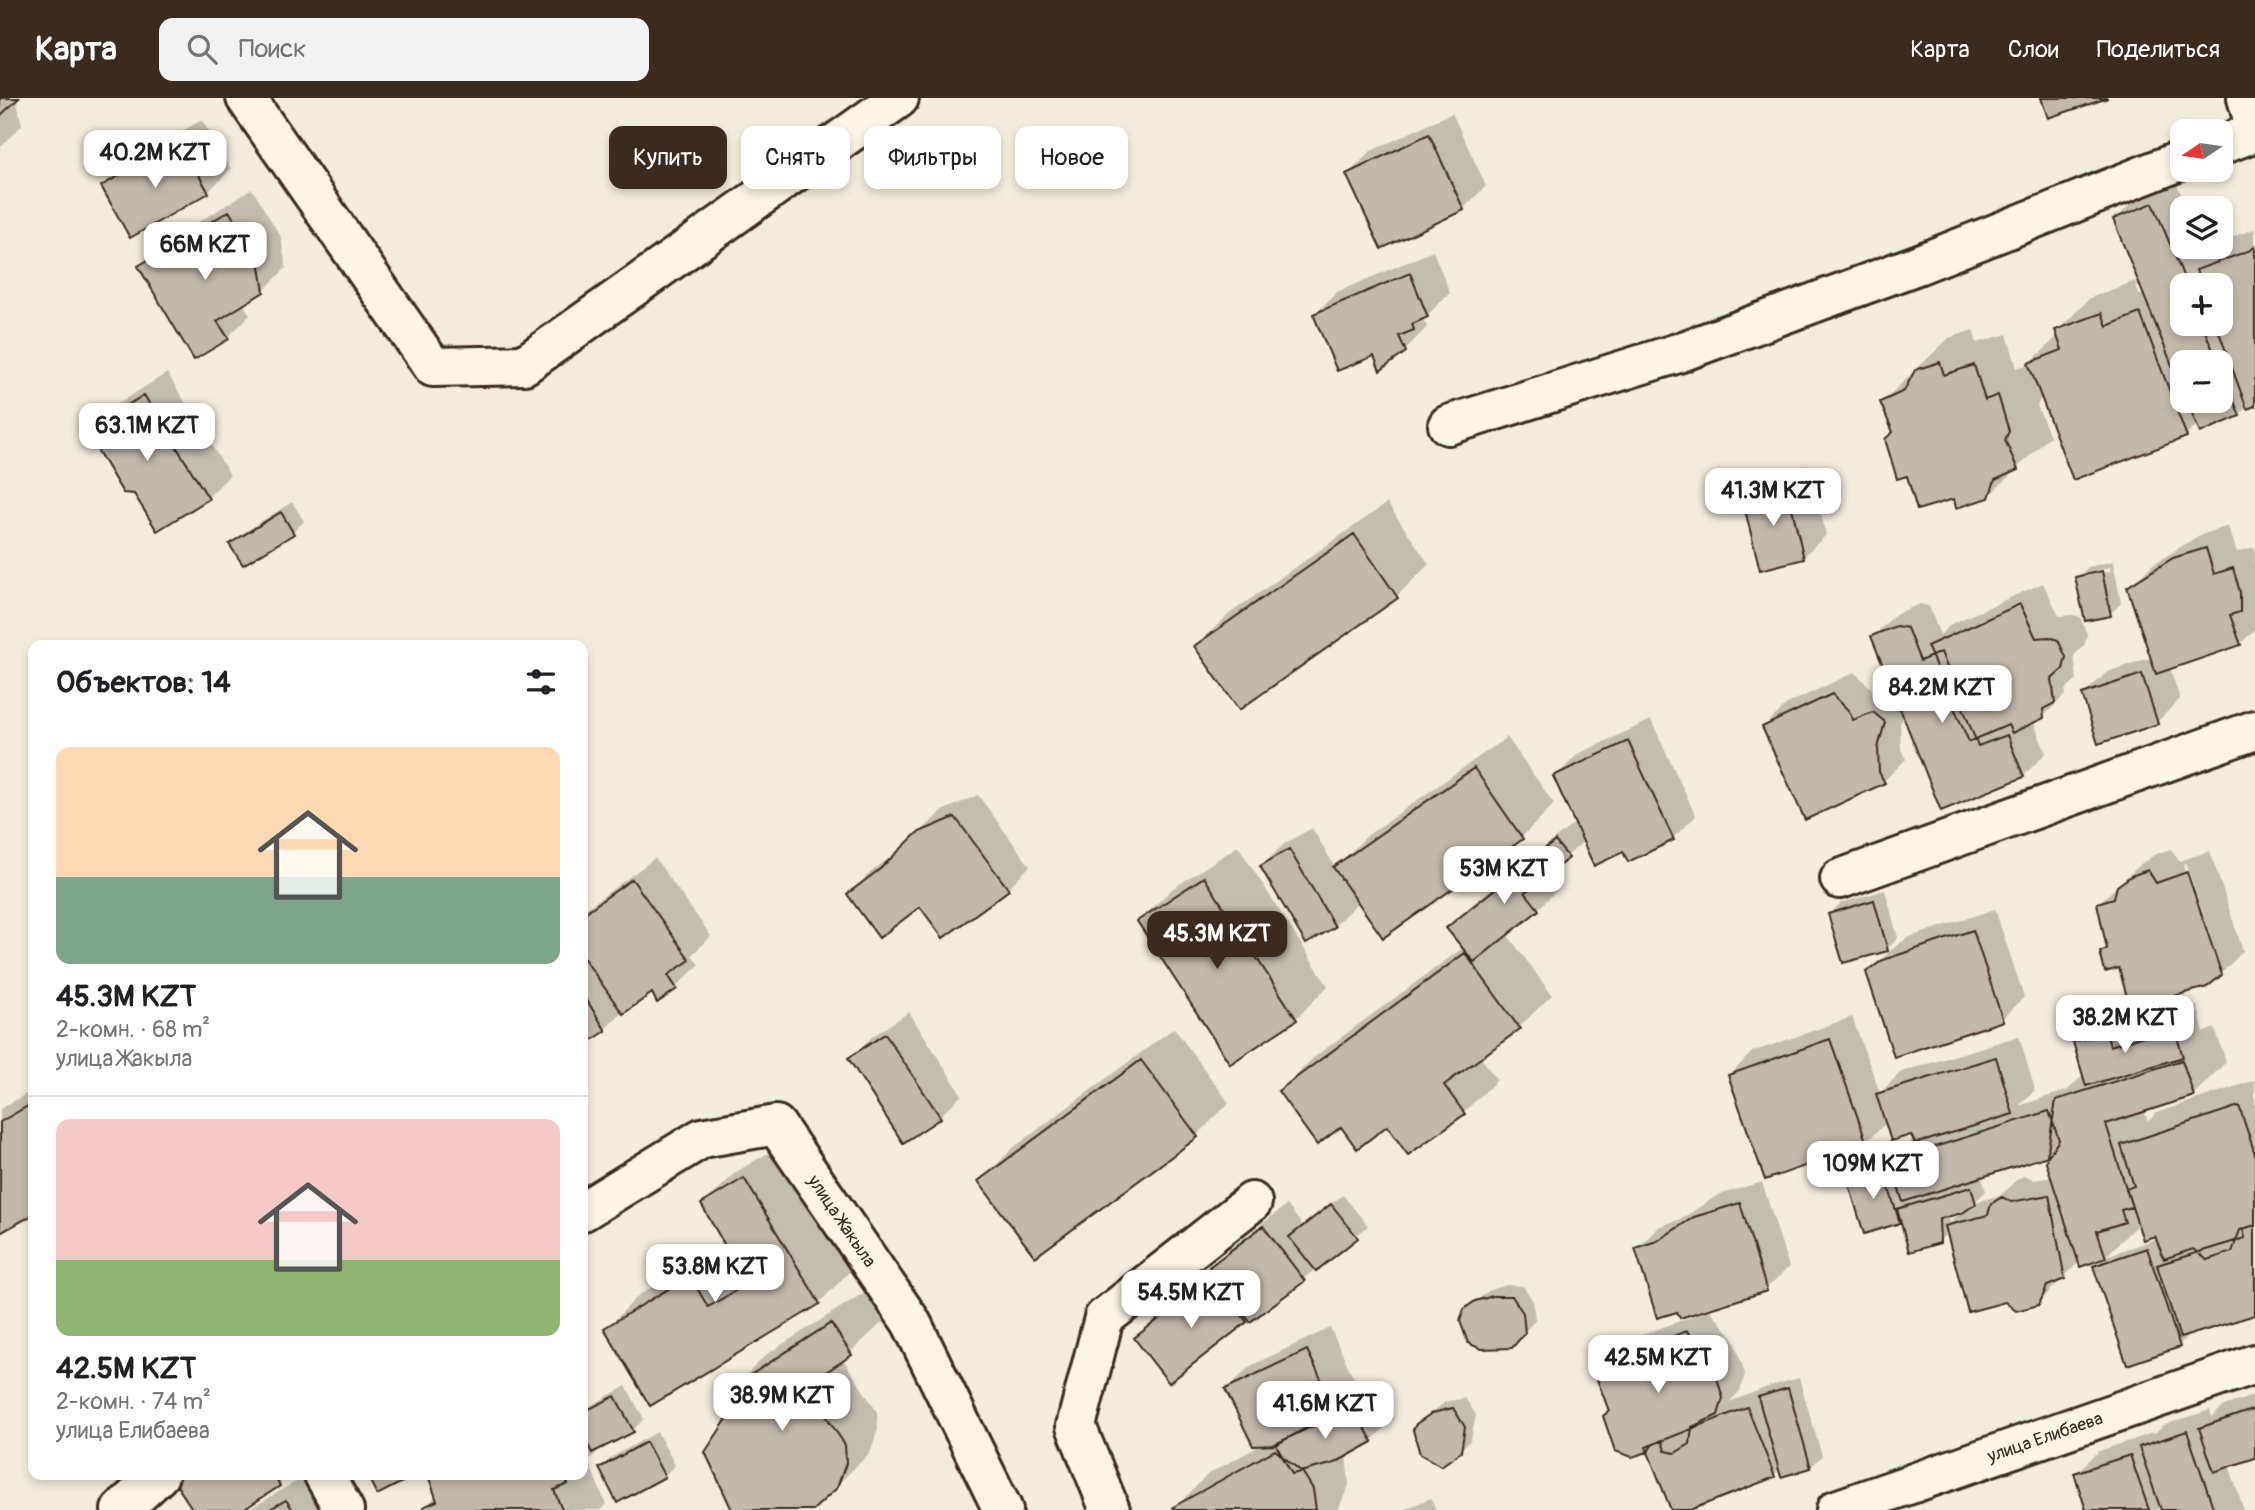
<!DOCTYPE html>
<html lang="ru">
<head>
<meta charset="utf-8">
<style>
  body { margin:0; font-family:Pangolin,sans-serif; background:#f2f2f2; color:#202124; height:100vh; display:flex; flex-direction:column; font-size:26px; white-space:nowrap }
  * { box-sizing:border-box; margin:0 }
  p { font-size:23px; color:#757577 }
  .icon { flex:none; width:38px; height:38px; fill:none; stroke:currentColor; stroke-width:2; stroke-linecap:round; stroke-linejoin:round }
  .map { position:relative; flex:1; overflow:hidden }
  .panel { position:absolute; left:28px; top:542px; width:560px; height:840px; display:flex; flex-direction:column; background:#fff; border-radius:14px; box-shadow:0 4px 10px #0003 }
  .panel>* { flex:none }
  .hud { position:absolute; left:609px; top:28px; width:665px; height:63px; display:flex; gap:14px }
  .needle { width:46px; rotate:257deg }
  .controls { position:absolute; left:2170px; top:21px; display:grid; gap:14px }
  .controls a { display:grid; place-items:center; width:63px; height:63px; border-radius:14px; background:#fff; box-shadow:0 4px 10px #0003; font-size:35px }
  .price { position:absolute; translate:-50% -60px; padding:0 16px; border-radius:14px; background:#fff; color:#222; font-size:23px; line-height:46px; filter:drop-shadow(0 2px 4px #0008) }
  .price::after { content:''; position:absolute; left:50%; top:42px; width:21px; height:16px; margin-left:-10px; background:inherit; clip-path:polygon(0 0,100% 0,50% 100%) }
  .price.active { background:#3b2a1e; color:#fff }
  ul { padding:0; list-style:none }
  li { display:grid; align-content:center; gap:14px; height:371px; padding:0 28px }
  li+li { border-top:2px solid #e0e0e0 }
  li span { display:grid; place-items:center; height:217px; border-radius:14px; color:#555 }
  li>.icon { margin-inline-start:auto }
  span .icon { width:126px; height:126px; fill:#fffc; stroke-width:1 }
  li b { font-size:30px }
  h2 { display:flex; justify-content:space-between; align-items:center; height:84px; padding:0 28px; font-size:30px }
  .chip { padding:0 24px; border-radius:14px; background:#fff; box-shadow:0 4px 10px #0003; font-size:24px; line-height:63px }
  .chip.active { background:#3b2a1e; color:#fff }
  header { display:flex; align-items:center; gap:42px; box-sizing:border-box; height:98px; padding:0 35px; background:#3b2a1e; color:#fff }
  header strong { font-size:33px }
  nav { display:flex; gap:38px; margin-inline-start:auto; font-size:24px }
  .search { width:490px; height:63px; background:#f2f2f2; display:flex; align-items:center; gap:18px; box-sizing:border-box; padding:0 24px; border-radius:14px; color:#757577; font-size:26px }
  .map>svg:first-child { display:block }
  .shadow { fill:#0003; fill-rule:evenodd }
  .building { fill:#c3b9aa; stroke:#3b2a1e; stroke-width:2 }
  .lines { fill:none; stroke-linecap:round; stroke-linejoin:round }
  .minor-casing { stroke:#3b2a1e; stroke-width:44 }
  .minor { stroke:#fcf5e5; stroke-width:38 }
  .labels { text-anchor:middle; stroke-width:5; stroke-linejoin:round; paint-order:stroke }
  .street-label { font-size:18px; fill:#3b2a1e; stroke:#fcf5e5 }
</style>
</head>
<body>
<header>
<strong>Карта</strong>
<div class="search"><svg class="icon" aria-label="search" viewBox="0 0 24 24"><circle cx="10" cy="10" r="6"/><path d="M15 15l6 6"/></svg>Поиск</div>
<nav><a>Карта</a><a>Слои</a><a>Поделиться</a></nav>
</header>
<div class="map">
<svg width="2255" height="1412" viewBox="0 0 2255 1412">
  <rect width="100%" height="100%" fill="#f4eddd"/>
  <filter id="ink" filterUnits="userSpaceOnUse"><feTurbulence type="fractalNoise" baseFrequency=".0143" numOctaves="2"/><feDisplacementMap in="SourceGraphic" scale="14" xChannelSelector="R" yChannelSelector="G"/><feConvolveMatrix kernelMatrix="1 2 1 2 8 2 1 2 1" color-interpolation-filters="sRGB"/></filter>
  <g filter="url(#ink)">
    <path class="shadow" d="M0,0H16L22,27L0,50Z
      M1452,15L1486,88L1463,111L1348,76L1371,53Z
      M202,22L231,71L208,94L103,88L125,65Z
      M2176,84L2187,110H2182V149H2202L2208,162L2231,139L2255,131V306L2247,309L2239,317L2198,326L2186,337L2042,296L2037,308L2050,338L1988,399H1956L1895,334L1882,304L1949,240L1973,232L1977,245L2007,236L2017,270L2029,266L2059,237L2057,233L2090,200L2135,183L2139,197L2145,195L2115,122L2138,99ZM2182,187H2221V226H2182ZM2182,264H2221V303H2182Z
      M252,91L281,139L286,170L263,193L243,205L250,217L227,240L140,168L163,146Z
      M1433,153L1450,195L1423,221L1427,229L1405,252L1375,255L1315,216L1337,194Z
      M167,275L230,377L207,400L135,394L88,333L111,310Z
      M1809,367L1826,437L1803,459L1744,401L1767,378Z
      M292,404L304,423L293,434L232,446L243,435Z
      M1387,405L1429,466L1397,498L1196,548L1229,516Z
      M2228,428L2237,454L2255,449V531L2240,546L2170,570L2180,601L2157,624L2084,596L2107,574L2152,559L2129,490L2152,467L2198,438Z
      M2113,463L2121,505L2110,516L2077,480L2088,469ZM2110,469L2111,473L2087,478V475Z
      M2043,485L2059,518L2073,517L2080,519L2087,536L2085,546L2074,558L2077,581L2065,592L2066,596L2043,619L2033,623L2046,655L2023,678L1903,614L1900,626L1901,651L1906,661L1884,683L1764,629L1787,606L1855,574L1871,590L1876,601L1895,593L1873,538L1896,516L1920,506L1929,508L1940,537L1951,526Z
      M1651,622L1696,718L1673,740L1629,761L1624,752L1584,743L1549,774L1561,788L1538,811L1507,836L1552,897L1519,929L1480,958L1497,982L1464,1014L1409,1055L1388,1026H1341L1280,993L1313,960L1464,849L1449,830L1471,807L1576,724L1555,679L1578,656Z
      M1507,639L1554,706L1522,739L1359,803L1334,828L1262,768L1284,746L1312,730L1335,769L1368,737Z
      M978,697L1030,768L1008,790L849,796L872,773L905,749L942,713Z
      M1238,748L1328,888L1296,921L1139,823L1172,791Z
      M2171,751L2179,763L2210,753L2243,853L2221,876L2121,868L2102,854L2108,848L2099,805L2142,765L2156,756ZM2186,765L2221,870H2217L2183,767Z
      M655,760L711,838L692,857L699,867L676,889L658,902L652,893L623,913L605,931L583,946V813Z
      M1885,792L1898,840L1887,851L1830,816L1841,805Z
      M1995,811L2024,899L2002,921L1868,875L1891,852L1907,840Z
      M2197,908L2204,934L2215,930L2226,964L2193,997L2144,1012L2148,1024L2156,1015L2255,982V1215L2190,1236L2179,1247L2095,1169L2105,1159L2080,1163L2038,1205L1948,1134L1939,1143L1902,1122L1865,1134L1849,1081L1860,1070L1894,1059V1061L1914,1040L1913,1035L1887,1024L1866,1044L1730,977L1752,954L1852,919L1880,995L1901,974L2019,938L2035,992L2019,1008L2068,992L2084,976L2075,945L2098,922L2128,913L2132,927ZM2049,1056L2053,1079L2034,1082L2025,1077L2015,1083L2001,1097L1975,1104L1986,1093L1981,1078ZM1962,1113L1950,1125V1116ZM2139,1125L2158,1140L2106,1158Z
      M909,914L962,997L939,1019L850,960L873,938Z
      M1174,930L1229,1005L1196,1038L980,1083L1013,1050Z
      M33,992V1115L0,1133V1011Z
      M778,1049L851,1172L819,1205L607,1230L639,1197L726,1146L703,1107L736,1074Z
      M1762,1084L1789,1169L1766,1191L1637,1150L1660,1128L1681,1121L1718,1097Z
      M1343,1097L1368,1128L1303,1181L1246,1223L1137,1240L1159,1218L1215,1175L1211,1169L1234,1147L1287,1107L1303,1128Z
      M1506,1187L1523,1188L1533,1203L1535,1222L1523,1236L1466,1212L1488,1193Z
      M865,1194L884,1223L843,1261L877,1314L878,1331L870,1355L811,1412H734L742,1301L734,1289L767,1256Z
      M1710,1212L1734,1241L1745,1276L1740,1293L1729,1304L1770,1288L1799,1280L1822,1358L1811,1369L1780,1371L1774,1377L1685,1412H1672L1649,1352L1610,1313L1594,1268L1617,1246Z
      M1330,1230L1359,1291L1374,1283L1394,1320L1372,1342L1346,1357L1349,1387L1338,1412H1177L1176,1409L1208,1376L1263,1346L1227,1291L1250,1268Z
      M626,1288L644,1321L633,1332L599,1350V1352L588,1363L606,1406L600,1412H426L425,1409L437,1397L430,1377H583V1312Z
      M2255,1297V1359L2229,1367L2244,1412H2163L2161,1408L2157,1412H2088L2076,1375L2099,1353L2153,1335L2154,1337L2164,1327L2210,1312L2212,1319L2224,1308Z
      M1465,1300L1476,1317L1471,1341L1460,1353L1417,1327L1445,1304Z
      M657,1334L675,1367L664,1378L601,1370L612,1359Z
      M172,1377H288L279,1387L240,1412H195Z
      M307,1377L344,1412H248Z
      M1431,1400L1436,1412H1403Z"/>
    <path class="building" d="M0,0H19L0,18Z
      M2041,0H2108L2048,20Z
      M1429,36L1464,112L1381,151L1346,76Z
      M179,43L209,95L130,140L101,88Z
      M2153,105L2187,187H2182V226H2202L2218,264H2182V292L2113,121Z
      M229,113L259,162L264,194L217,223L229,241L194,262L138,168Z
      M2255,148V308L2247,311L2216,226H2221V187H2201L2196,172L2251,152Z
      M1410,175L1428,219L1412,226L1414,232L1399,238L1406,254L1380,273L1374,258L1337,273L1313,216Z
      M2102,215L2107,228L2140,215L2187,339L2073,382L2028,265L2062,252L2055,232Z
      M1940,264L1944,277L1974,267L1985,302L1998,297L2009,333L2005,342L2018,372L1995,382L1989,400L1956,410L1954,401L1917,412L1907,378L1897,381L1885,341L1893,334L1880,304L1904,293L1915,272Z
      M2221,271L2240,318L2200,335L2187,303H2221Z
      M144,297L209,401L157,433L134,396L123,395L86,333Z
      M1787,389L1804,461L1760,472L1742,400Z
      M281,414L294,436L243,467L229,446Z
      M1354,436L1398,500L1239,612L1194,548Z
      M2206,450L2214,476L2233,470L2240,494V514L2230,517L2241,547L2156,576L2127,489L2173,460Z
      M2102,473L2111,518L2085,523L2075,479Z
      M2020,506L2036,540L2049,539L2058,542L2066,559L2063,571L2052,581L2055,605L2043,611L2044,620L2012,635L2008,627L1969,644L1927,548Z
      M1896,528L1907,530L1920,563L1941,554L1978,648L2007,637L2024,679L1941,713L1871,538Z
      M2142,576L2158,626L2098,646L2082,596Z
      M1832,596L1849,613L1853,622L1873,614L1885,624L1878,650L1879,674L1885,685L1805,722L1762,629Z
      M1628,643L1674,742L1628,764L1623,754L1594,768L1553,678Z
      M1474,670L1523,741L1383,840L1333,769Z
      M955,719L1009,792L943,840L920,809L879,840L847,796L880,771L917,735Z
      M1555,743L1569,760L1525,794L1539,812L1474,864L1446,830Z
      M1289,751L1335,829L1306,846L1260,768Z
      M2148,772L2156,785L2187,774L2222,877L2207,889L2130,910L2119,870L2105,874L2100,854L2107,851L2097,805L2114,800L2117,788L2131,778Z
      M1204,779L1297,922L1230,966L1137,823Z
      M632,781L690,862L668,877L677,891L657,905L652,895L623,916L583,859V816Z
      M1874,802L1888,853L1843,865L1828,816Z
      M1973,832L2003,923L1894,959L1866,874L1883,862Z
      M1465,855L1520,931L1444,987L1465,1016L1408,1057L1387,1028L1357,1051L1341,1029L1317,1047L1278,993Z
      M583,896L606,933L583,948Z
      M2174,929L2183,959L2086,988L2073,944L2106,935L2110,948Z
      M885,936L941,1020L903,1045L848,960Z
      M1830,941L1867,1046L1765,1082L1728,977Z
      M1996,959L2013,1016L1915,1046L1911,1037L1891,1043L1876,996Z
      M1141,962L1198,1039L1035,1159L978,1083Z
      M2182,962L2194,998L2106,1026L2132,1109L2121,1112L2125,1124L2097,1133L2106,1160L2080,1169L2046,1064L2056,1002Z
      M33,1005V1117L0,1135V1024Z
      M2239,1008L2255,1056V1127L2240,1132L2232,1154L2207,1162L2193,1151L2164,1161L2155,1138L2143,1142L2126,1091L2134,1088L2121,1047Z
      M2049,1013L2059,1042L2048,1058L1903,1104L1890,1063Z
      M1882,1069L1900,1125L1864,1136L1847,1080Z
      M744,1080L820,1206L650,1308L604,1230L690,1178L708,1209L747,1186L701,1106Z
      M1971,1089L1976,1106L1962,1115L1939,1121L1940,1145L1909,1154L1897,1111Z
      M2049,1097L2065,1181L2047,1188L2039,1207L2016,1213L2005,1204L1968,1214L1945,1128L1988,1117L1991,1106L2002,1099L2011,1104Z
      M1740,1105L1767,1193L1680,1220L1677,1214L1657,1220L1635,1150L1657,1143L1694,1119Z
      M1331,1106L1358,1140L1316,1173L1289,1139Z
      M2255,1127V1217L2180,1240L2157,1167L2245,1140L2243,1131Z
      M1263,1128L1305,1183L1250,1224L1209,1169Z
      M2147,1150L2180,1249L2127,1267L2093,1168Z
      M1213,1180L1247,1224L1169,1285L1134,1240Z
      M1493,1198H1512L1523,1215L1525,1235L1512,1250L1481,1251L1468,1245L1460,1223L1464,1211L1475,1203Z
      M831,1225L852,1257L806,1287L845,1347L846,1365L837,1390L813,1412H732L705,1354L740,1301L732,1289Z
      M1687,1233L1712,1264L1723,1300L1718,1317L1692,1329L1690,1346L1675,1355L1665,1353L1662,1342L1652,1347L1648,1354L1632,1359L1615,1353L1603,1318L1609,1313L1592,1268Z
      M1307,1252L1338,1316L1275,1346L1276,1347L1253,1348L1225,1291Z
      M1788,1290L1811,1370L1781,1379L1758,1299Z
      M615,1298L634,1334L592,1355L583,1337V1314Z
      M1350,1305L1373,1344L1335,1365L1292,1376L1276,1347Z
      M1747,1309L1775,1379L1690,1412H1671L1646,1349Z
      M1453,1310L1465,1329L1461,1354L1441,1368L1420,1356L1413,1332L1416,1326L1432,1315Z
      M2255,1311V1360L2214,1374L2199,1330Z
      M2187,1333L2214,1412H2161L2139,1349Z
      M646,1344L665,1379L617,1405L599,1370Z
      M1275,1352L1303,1375L1313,1391L1316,1412H1175L1173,1409Z
      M2130,1357L2149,1412H2086L2074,1375Z
      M170,1377H273L280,1388L243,1412H193Z
      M367,1377H416L377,1397Z
      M428,1377H564L568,1386L554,1392L562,1412H424L423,1409L437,1403Z
      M286,1402L293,1412H268Z"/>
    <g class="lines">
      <g class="minor-casing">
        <path id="minor" d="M246,0L433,269L524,267L899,0
          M2247,0L2255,28
          M2221,47L2255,34
          M1448,327L1678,255L1917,167L2182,62
          M1840,781L2255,632
          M583,1113L702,1040L776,1027L911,1224L1003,1412
          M324,1377L344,1412
          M121,1412L159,1377
          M1110,1412L1076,1328L1104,1220L1252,1104
          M1836,1412L2255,1266"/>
      </g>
      <use href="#minor" class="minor"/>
    </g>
  </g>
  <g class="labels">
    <g class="street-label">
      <text transform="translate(842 1123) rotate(56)" y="6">улица Жакыла</text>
      <text transform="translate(2045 1339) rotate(-19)" y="6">улица Елибаева</text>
    </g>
  </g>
</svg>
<div class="controls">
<a><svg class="needle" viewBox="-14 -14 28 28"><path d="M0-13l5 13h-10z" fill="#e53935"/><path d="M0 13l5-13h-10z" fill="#757577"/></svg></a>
<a><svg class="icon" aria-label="layers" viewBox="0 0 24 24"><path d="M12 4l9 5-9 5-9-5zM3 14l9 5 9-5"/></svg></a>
<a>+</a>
<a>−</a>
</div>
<b class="price" style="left:155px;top:92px">40.2M KZT</b>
<b class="price" style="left:205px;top:184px">66M KZT</b>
<b class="price" style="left:147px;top:365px">63.1M KZT</b>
<b class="price" style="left:1773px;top:430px">41.3M KZT</b>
<b class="price" style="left:1942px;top:627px">84.2M KZT</b>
<b class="price" style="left:1504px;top:808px">53M KZT</b>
<b class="price active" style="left:1217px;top:873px">45.3M KZT</b>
<b class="price" style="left:2125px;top:957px">38.2M KZT</b>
<b class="price" style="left:1873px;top:1103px">109M KZT</b>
<b class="price" style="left:715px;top:1206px">53.8M KZT</b>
<b class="price" style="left:1191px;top:1232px">54.5M KZT</b>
<b class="price" style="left:1658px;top:1297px">42.5M KZT</b>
<b class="price" style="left:782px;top:1335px">38.9M KZT</b>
<b class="price" style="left:1325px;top:1343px">41.6M KZT</b>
<div class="hud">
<a class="chip active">Купить</a>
<a class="chip">Снять</a>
<a class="chip">Фильтры</a>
<a class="chip">Новое</a>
</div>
<section class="panel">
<h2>Объектов: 14<svg class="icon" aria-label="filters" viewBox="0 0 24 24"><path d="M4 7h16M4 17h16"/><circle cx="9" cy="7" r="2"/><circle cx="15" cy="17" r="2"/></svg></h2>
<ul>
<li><span style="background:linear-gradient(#ffd9b3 60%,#7fa58c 0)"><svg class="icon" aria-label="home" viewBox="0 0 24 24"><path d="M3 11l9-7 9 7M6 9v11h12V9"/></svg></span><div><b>45.3M KZT</b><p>2-комн. · 68 m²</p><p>улица Жакыла</p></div></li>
<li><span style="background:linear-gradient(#f6c9c9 65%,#8fb573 0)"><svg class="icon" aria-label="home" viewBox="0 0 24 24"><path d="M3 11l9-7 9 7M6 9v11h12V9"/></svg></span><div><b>42.5M KZT</b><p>2-комн. · 74 m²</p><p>улица Елибаева</p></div></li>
</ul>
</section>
</div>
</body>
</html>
